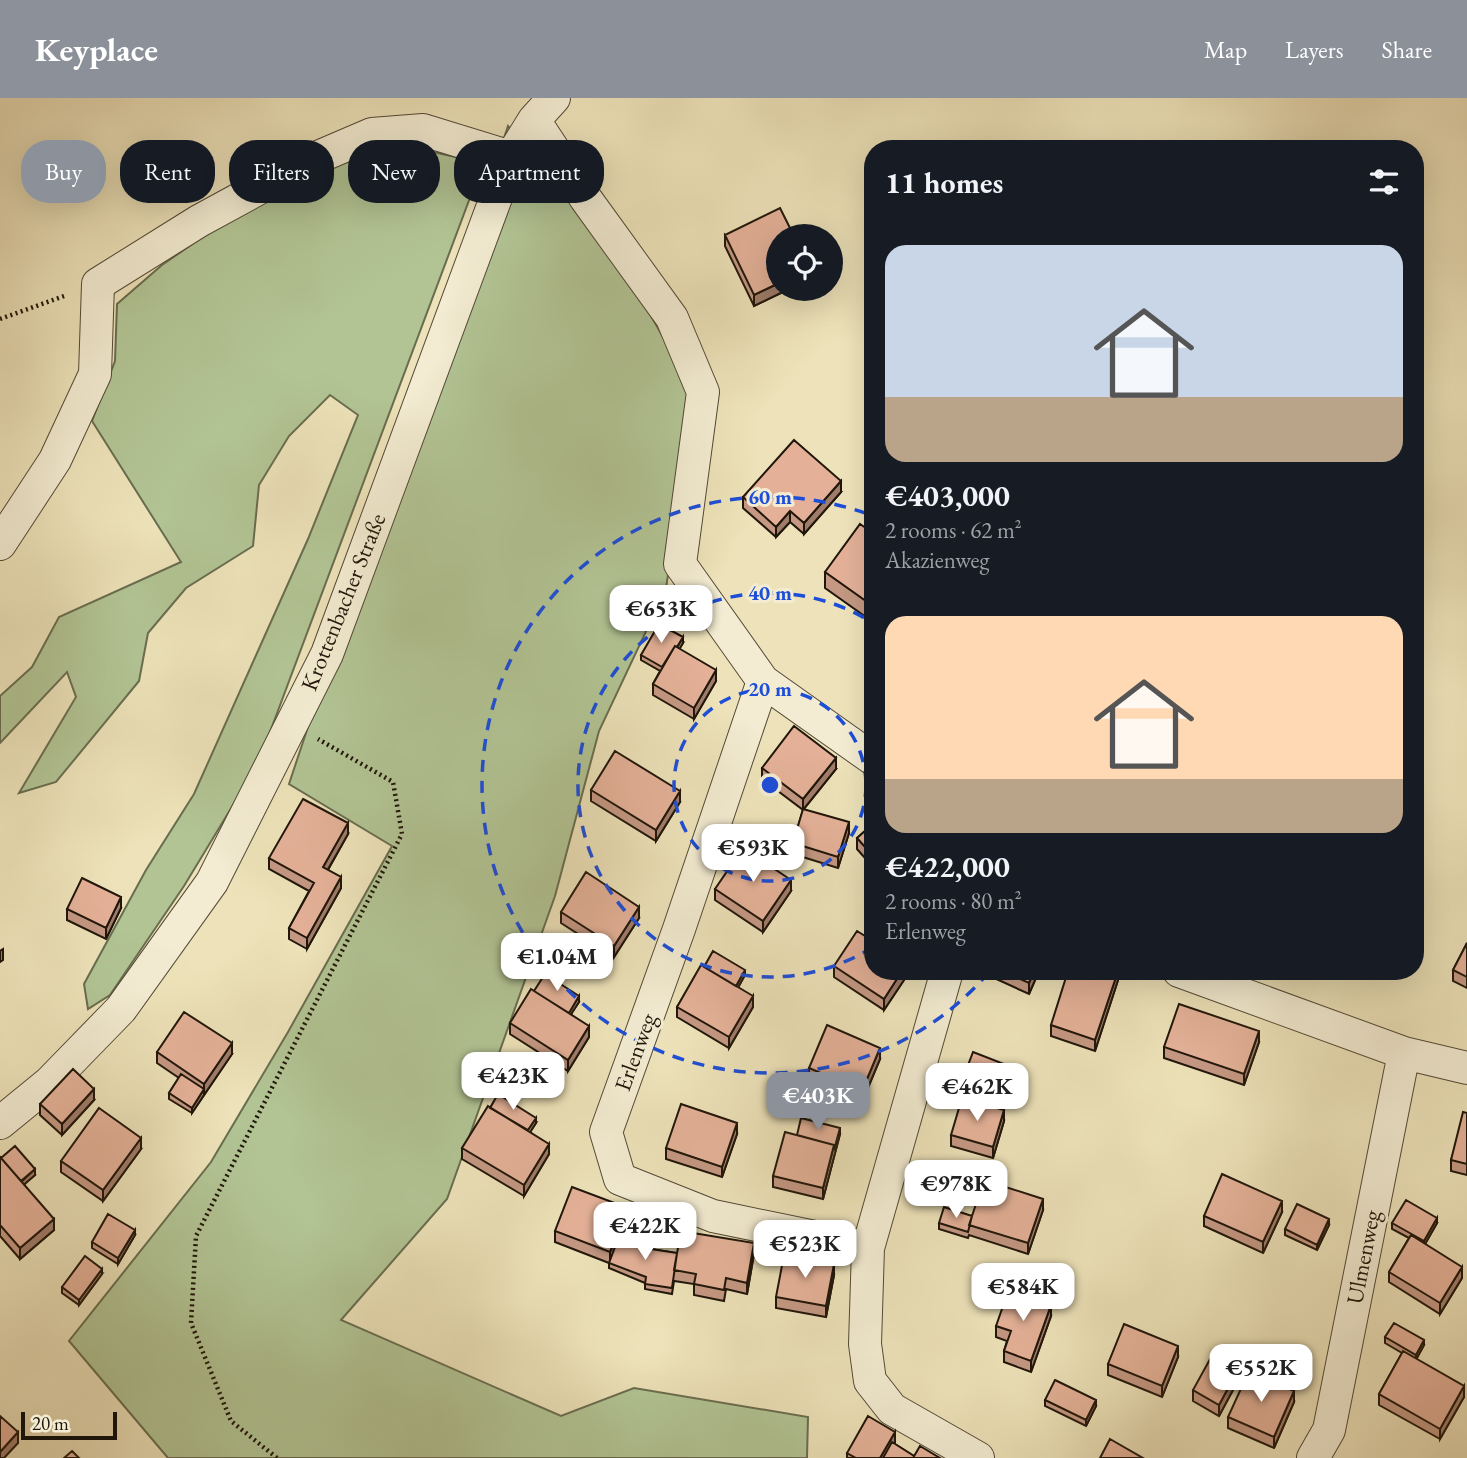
<!DOCTYPE html>
<html lang="en">
<head>
<meta charset="utf-8">
<style>
  body { margin:0; font-family:"EB Garamond",serif; background:#242831; color:#f1f3f6; height:100vh; display:flex; flex-direction:column; font-size:26px; white-space:nowrap }
  * { box-sizing:border-box; margin:0 }
  p { font-size:23px; color:#9ea1a6 }
  .icon { flex:none; width:38px; height:38px; fill:none; stroke:currentColor; stroke-width:2; stroke-linecap:round; stroke-linejoin:round }
  .map { position:relative; flex:1; overflow:hidden }
  .side { position:absolute; left:864px; top:42px; width:560px; height:840px; display:flex; flex-direction:column; background:#171b24; border-radius:28px; box-shadow:0 7px 28px #0002 }
  .side>* { flex:none }
  .guide { position:absolute; left:21px; top:42px; width:665px; height:63px; display:flex; gap:14px }
  .fabs { position:absolute; left:766px; top:126px; display:grid; gap:14px }
  .fabs a { display:grid; place-items:center; width:77px; height:77px; border-radius:50%; background:#171b24; box-shadow:0 7px 28px #0002; font-size:35px }
  .scale { position:absolute; left:21px; bottom:18px; width:96px; box-sizing:border-box; padding-left:7px; border:4px solid #20160a; border-top:0; font-size:19px; line-height:24px; white-space:nowrap; color:#20160a; -webkit-text-stroke:5px #f3ecd2; paint-order:stroke }
  .price { position:absolute; translate:-50% -60px; padding:0 16px; border-radius:14px; background:#fff; color:#222; font-size:23px; line-height:46px; filter:drop-shadow(0 2px 4px #0008) }
  .price::after { content:''; position:absolute; left:50%; top:42px; width:21px; height:16px; margin-left:-10px; background:inherit; clip-path:polygon(0 0,100% 0,50% 100%) }
  .price.selected { background:#8c9099; color:#fff }
  ul { padding:0; list-style:none }
  li { display:grid; align-content:center; gap:14px; height:371px; padding:0 21px }
  li span { display:grid; place-items:center; height:217px; border-radius:21px; color:#555 }
  li>.icon { margin-inline-start:auto }
  span .icon { width:126px; height:126px; fill:#fffc; stroke-width:1 }
  li b { font-size:30px }
  h2 { display:flex; justify-content:space-between; align-items:center; height:84px; padding:0 21px; font-size:30px }
  .chip { padding:0 24px; border-radius:28px; background:#171b24; box-shadow:0 7px 28px #0002; font-size:24px; line-height:63px }
  .chip.selected { background:#8c9099; color:#fff }
  header { display:flex; align-items:center; gap:42px; box-sizing:border-box; height:98px; padding:0 35px; background:#8c9099; color:#fff }
  header strong { font-size:33px }
  nav { display:flex; gap:38px; margin-inline-start:auto; font-size:24px }
  .map>svg:first-child { display:block }
  .green { fill:#b2c494; stroke:#696d4f; stroke-width:2 }
  .lines { fill:none; stroke-linecap:round; stroke-linejoin:round }
  .minor-casing { stroke:#534936; stroke-width:34 }
  .path { stroke:#20160a; stroke-width:4.5; stroke-dasharray:2 3.5; stroke-linecap:butt }
  .minor { stroke:#f3ecd2; stroke-width:32 }
  .wall { fill:#c49883; stroke:#20160a; stroke-width:2 }
  .shaded-wall { fill:#a07c6a; stroke:#20160a; stroke-width:2 }
  .building { fill:#e4b198; stroke:#20160a; stroke-width:2 }
  .ring { fill:none; stroke:#1d4ed8; stroke-width:3.5; stroke-dasharray:12 9 }
  .labels { text-anchor:middle; stroke-width:6; stroke-linejoin:round; paint-order:stroke }
  .street-label { font-size:23px; fill:#20160a; stroke:#f3ecd2 }
  .centre { fill:#1d4ed8; stroke:#f3ecd2; stroke-width:3.5 }
  .ring-label { font-size:21px; text-anchor:middle; font-weight:bold; fill:#1d4ed8; stroke:#f3ecd2; stroke-width:6; stroke-linejoin:round; paint-order:stroke }
</style>
</head>
<body>
<header>
<strong>Keyplace</strong>
<nav><a>Map</a><a>Layers</a><a>Share</a></nav>
</header>
<div class="map">
<svg width="1467" height="1360" viewBox="0 0 1467 1360">
  <rect width="100%" height="100%" fill="#ede2b9"/>
  <filter id="stains"><feTurbulence type="fractalNoise" baseFrequency=".00286" numOctaves="4"/><feColorMatrix values="0 0 0 0 .2 0 0 0 0 .09 0 0 0 0 .02 0 0 0 .5 -.17"/></filter>
  <radialGradient id="worn" r=".72"><stop offset=".6" stop-color="#630" stop-opacity="0"/><stop offset="1" stop-color="#630" stop-opacity=".3"/></radialGradient>
  <path class="green" d="M508,28L616,156L694,294L666,491L599,633L555,798L447,1101L341,1222L561,1318L634,1290L808,1319L807,1360H168L69,1243L211,1064L288,934L392,748L289,686Z
    M401,47L483,65L258,666L184,788L110,897L88,911L84,886L146,772L194,696L308,441L358,317L330,297L289,338L259,387L253,448L186,490L148,535L139,583L56,684L19,695L76,599L67,574L0,645V598L32,569L59,519L181,464L92,323L115,263L117,206L162,167L230,120L329,69Z"/>
  <g class="lines">
    <g class="minor-casing">
      <path id="minor" d="M534,22L586,101L672,220L703,294L680,466L763,583L873,661
        M0,446L55,362L95,276L98,186L199,123L309,63L372,36L423,32L511,59
        M763,583L679,831L606,1034L620,1081L713,1118L868,1150
        M947,873L868,1150L865,1246L870,1283L892,1311L978,1360
        M1179,873L1404,955L1467,970
        M0,1025L49,985L121,911L212,784L327,556L511,59L534,22L554,0
        M1313,1360L1329,1332L1404,955"/>
    </g>
    <path class="path" d="M0,221L67,197
      M277,1360L231,1323L191,1225L196,1138L402,736L393,684L318,641"/>
    <use href="#minor" class="minor"/>
  </g>
  <path class="wall" d="M725,137L779,191H789L754,208L725,148Z
    M841,394L804,436L790,424L776,439L743,410V399Z
    M873,435V524L825,490V474Z
    M683,545L679,551L716,583L694,621L653,597V586L660,573L641,562V557Z
    M762,670L836,671L804,711L849,735L838,770L793,756V745L803,712L762,681Z
    M591,692L680,704L656,743L591,703Z
    M873,726V769L857,751V740Z
    M348,736L328,772L341,790L307,851L289,841V830L309,793L269,771V760Z
    M715,791L791,793L763,834L715,802Z
    M121,810L106,841L67,822V811Z
    M561,814L639,820L614,859L561,825Z
    M1467,845V890L1453,883V872Z
    M834,868L908,873V876L884,912L834,879Z
    M704,869L745,877L738,889L753,909L729,950L677,919V909Z
    M992,873H1039L1029,896L992,879Z
    M1118,873V882L1095,953L1051,938V927Z
    M534,893L579,904L571,916L589,939L568,973L510,936V925Z
    M1259,944L1244,987L1164,960V949Z
    M157,954L232,956L192,1015L169,1001V995L179,980L157,965Z
    M880,961L862,1004L809,981V970Z
    M1004,971L995,995L964,983V978Z
    M94,1002L62,1037L40,1017V1006Z
    M1467,1015V1077L1451,1073V1062Z
    M1004,1023L993,1060L951,1048V1037Z
    M536,1025L530,1034L549,1056L524,1098L462,1061V1050Z
    M737,1036L722,1079L666,1061V1050Z
    M840,1036L823,1101L773,1089V1078L797,1037Z
    M141,1051L103,1103L61,1074V1063Z
    M0,1059L35,1077L24,1086L54,1132L20,1161L0,1138Z
    M1043,1112L1028,1156L969,1137L968,1140L939,1131V1125L972,1118Z
    M1282,1114L1263,1155L1204,1128V1118Z
    M628,1121L621,1137L651,1151L677,1155L754,1156L747,1196L726,1191L724,1203L694,1197V1186L674,1183L672,1196L645,1191V1185L609,1170V1165L555,1144V1133Z
    M1392,1125H1437L1425,1146L1462,1180L1440,1216L1389,1184V1174L1409,1140L1392,1131Z
    M1329,1127L1317,1152L1285,1137V1131Z
    M135,1137L118,1166L92,1150V1144Z
    M102,1176L79,1207L62,1195V1189Z
    M834,1177L826,1219L776,1210V1199Z
    M1051,1218L1031,1274L1004,1264V1253L1007,1243L996,1239V1228Z
    M1385,1239L1424,1247L1416,1261L1464,1299L1440,1341L1379,1307V1296L1402,1255L1385,1245Z
    M1178,1259L1162,1299L1108,1277V1266Z
    M1241,1277L1219,1318L1193,1303V1292Z
    M1045,1302L1096,1308L1086,1328L1045,1308Z
    M1294,1304L1274,1350L1228,1330V1319Z
    M895,1345V1346L914,1358L940,1360H847V1355Z"/>
  <path class="shaded-wall" d="M779,185V191H789L754,208V197Z
    M841,383V394L804,436V425Z
    M790,413V424L776,439V429Z
    M683,539V545L665,576V571Z
    M716,572V583L694,621V610Z
    M836,660V671L803,712V701Z
    M680,693V704L656,743V732Z
    M849,724V735L838,770V759Z
    M348,725V736L323,780V769Z
    M341,779V790L307,851V840Z
    M791,782V793L763,834V823Z
    M121,799V810L106,841V830Z
    M1420,805V816L1416,822V811Z
    M639,809V820L614,859V848Z
    M3,851V862L0,864V853Z
    M745,872V877L734,897V892Z
    M902,873H908V876L884,912V901Z
    M1034,873H1039L1029,896V885Z
    M1118,873V882L1095,953V942Z
    M579,898V904L566,924V919Z
    M753,898V909L729,950V939Z
    M589,928V939L568,973V962Z
    M1259,933V944L1244,987V976Z
    M232,945V956L204,997V986Z
    M880,950V961L862,1004V993Z
    M1004,966V971L995,995V990Z
    M94,991V1002L62,1037V1026Z
    M204,991V997L192,1015V1010Z
    M1004,1012V1023L993,1060V1049Z
    M536,1020V1025L525,1042V1036Z
    M737,1025V1036L722,1079V1069Z
    M840,1030V1036L823,1101V1090L834,1047Z
    M141,1040V1051L103,1103V1092Z
    M549,1046V1056L524,1098V1087Z
    M35,1071V1077L19,1091V1086Z
    M1043,1101V1112L1028,1156V1145Z
    M1282,1103V1114L1263,1155V1144Z
    M628,1110V1121L610,1165V1154Z
    M1437,1120V1125L1424,1148V1143Z
    M54,1121V1132L20,1161V1150Z
    M1329,1121V1127L1317,1152V1147Z
    M135,1132V1137L118,1166V1160Z
    M754,1145V1156L747,1196V1185Z
    M834,1166V1177L826,1219V1208Z
    M1462,1169V1180L1440,1216V1205Z
    M102,1171V1176L79,1207V1202Z
    M1051,1207V1218L1031,1274V1263Z
    M1424,1242V1247L1416,1262V1257Z
    M1178,1248V1259L1162,1299V1288Z
    M1241,1266V1277L1219,1318V1307Z
    M1464,1288V1299L1440,1341V1331Z
    M1294,1293V1304L1274,1350V1339Z
    M1096,1302V1308L1086,1328V1322Z
    M18,1334V1345L4,1360H0V1354Z
    M895,1334V1345L886,1360H880Z"/>
  <path class="building" d="M780,110L794,138H779V185L754,197L725,137Z
    M794,342L841,383L804,425L790,413L776,429L743,399Z
    M860,426L873,435V508L825,474Z
    M659,526L683,539L677,549L675,548L662,569L641,557Z
    M675,548L716,572L694,610L653,586Z
    M794,628L836,660L803,701L762,670Z
    M615,653L680,693L656,732L591,692Z
    M303,701L348,725L323,769L341,779L307,840L289,830L314,785L269,760Z
    M803,711L849,724L838,759L793,745Z
    M873,726V758L857,740Z
    M743,750L791,782L763,823L715,791Z
    M586,774L639,809L614,848L561,814Z
    M82,780L121,799L106,830L67,811Z
    M1416,802L1420,805L1416,811Z
    M857,833L873,843V873H902L884,901L834,868Z
    M1467,845V879L1453,872Z
    M713,853L745,872L736,888L704,869Z
    M701,867L753,898L729,939L677,909Z
    M1002,873H1034L1029,885Z
    M1068,873H1118L1095,942L1051,927Z
    M545,876L579,898L569,915L534,893Z
    M531,891L589,928L568,962L510,925Z
    M1179,906L1259,933L1244,976L1164,949Z
    M184,914L232,945L204,986L157,954Z
    M827,927L880,950L862,993L809,970Z
    M973,954L1004,966L995,990L964,978Z
    M73,971L94,991L62,1026L40,1006Z
    M181,976L204,991L192,1010L169,995Z
    M498,996L536,1020L528,1032L490,1010Z
    M962,1000L1004,1012L993,1049L951,1037Z
    M681,1006L737,1025L722,1069L666,1050Z
    M488,1008L549,1046L524,1087L462,1050Z
    M99,1010L141,1040L103,1092L61,1063Z
    M1463,1014L1467,1015V1066L1451,1062Z
    M801,1020L840,1030L834,1052V1047L797,1037Z
    M785,1034L834,1047L823,1090L773,1078Z
    M15,1048L35,1071L21,1083L1,1060Z
    M0,1059L54,1121L20,1150L0,1127Z
    M1222,1076L1282,1103L1263,1144L1204,1118Z
    M984,1082L1043,1101L1028,1145L969,1127Z
    M572,1089L628,1110L610,1154L555,1133Z
    M1406,1102L1437,1120L1424,1143L1392,1125Z
    M1297,1106L1329,1121L1317,1147L1285,1131Z
    M944,1109L972,1118L968,1134L939,1125Z
    M108,1116L135,1132L118,1160L92,1144Z
    M681,1133L754,1145L747,1185L726,1180L724,1192L694,1186L696,1176L674,1172Z
    M620,1136L651,1151L677,1155L672,1190L645,1186L646,1179L609,1165Z
    M1411,1137L1462,1169L1440,1205L1389,1174Z
    M784,1157L834,1166L826,1208L776,1199Z
    M85,1158L102,1171L79,1202L62,1189Z
    M1009,1191L1051,1207L1031,1263L1004,1253L1011,1233L996,1228Z
    M1394,1225L1424,1242L1416,1257L1385,1239Z
    M1124,1226L1178,1248L1162,1288L1108,1266Z
    M1215,1252L1241,1266L1219,1307L1193,1292Z
    M1403,1253L1464,1288L1440,1331L1379,1296Z
    M1249,1273L1294,1293L1274,1339L1228,1319Z
    M1055,1282L1096,1302L1086,1322L1045,1302Z
    M0,1318L18,1334L0,1354Z
    M868,1318L895,1334L880,1360H856L847,1355Z
    M1110,1341L1143,1360H1100Z
    M892,1344L914,1358L913,1360H883Z
    M920,1348L940,1360H913Z
    M72,1353L79,1360H64Z"/>
  <g class="ring">
    <circle cx="770" cy="687" r="96"/>
    <path d="M873 849A192 192 0 1 1 873 525"/>
    <path d="M989 874A288 288 0 1 1 873 418"/>
  </g>
  <g class="labels">
    <g class="street-label">
      <text transform="translate(343 504) rotate(-68)" y="8">Krottenbacher Straße</text>
      <text transform="translate(635 954) rotate(-70)" y="8">Erlenweg</text>
      <text transform="translate(1363 1159) rotate(-79)" y="8">Ulmenweg</text>
    </g>
  </g>
  <circle cx="770" cy="687" r="10" class="centre"/>
  <g class="ring-label">
    <text x="770" y="406">60 m</text>
    <text x="770" y="502">40 m</text>
    <text x="770" y="598">20 m</text>
  </g>
  <rect width="100%" height="100%" filter="url(#stains)"/>
  <rect width="100%" height="100%" fill="url(#worn)"/>
</svg>
<div class="fabs">
<a><svg class="icon" aria-label="locate" viewBox="0 0 24 24"><circle cx="12" cy="12" r="6"/><path d="M12 2v4M12 18v4M2 12h4M18 12h4"/></svg></a>
</div>
<div class="scale">20 m</div>
<b class="price" style="left:661px;top:547px">€653K</b>
<b class="price" style="left:753px;top:786px">€593K</b>
<b class="price" style="left:557px;top:895px">€1.04M</b>
<b class="price" style="left:513px;top:1014px">€423K</b>
<b class="price" style="left:977px;top:1025px">€462K</b>
<b class="price selected" style="left:818px;top:1034px">€403K</b>
<b class="price" style="left:956px;top:1122px">€978K</b>
<b class="price" style="left:645px;top:1164px">€422K</b>
<b class="price" style="left:805px;top:1182px">€523K</b>
<b class="price" style="left:1023px;top:1225px">€584K</b>
<b class="price" style="left:1261px;top:1306px">€552K</b>
<div class="guide">
<a class="chip selected">Buy</a>
<a class="chip">Rent</a>
<a class="chip">Filters</a>
<a class="chip">New</a>
<a class="chip">Apartment</a>
</div>
<section class="side">
<h2>11 homes<svg class="icon" aria-label="filters" viewBox="0 0 24 24"><path d="M4 7h16M4 17h16"/><circle cx="9" cy="7" r="2"/><circle cx="15" cy="17" r="2"/></svg></h2>
<ul>
<li><span style="background:linear-gradient(#c9d6e8 70%,#b9a48a 0)"><svg class="icon" aria-label="home" viewBox="0 0 24 24"><path d="M3 11l9-7 9 7M6 9v11h12V9"/></svg></span><div><b>€403,000</b><p>2 rooms · 62 m²</p><p>Akazienweg</p></div></li>
<li><span style="background:linear-gradient(#ffd9b3 75%,#b9a48a 0)"><svg class="icon" aria-label="home" viewBox="0 0 24 24"><path d="M3 11l9-7 9 7M6 9v11h12V9"/></svg></span><div><b>€422,000</b><p>2 rooms · 80 m²</p><p>Erlenweg</p></div></li>
</ul>
</section>
</div>
</body>
</html>
